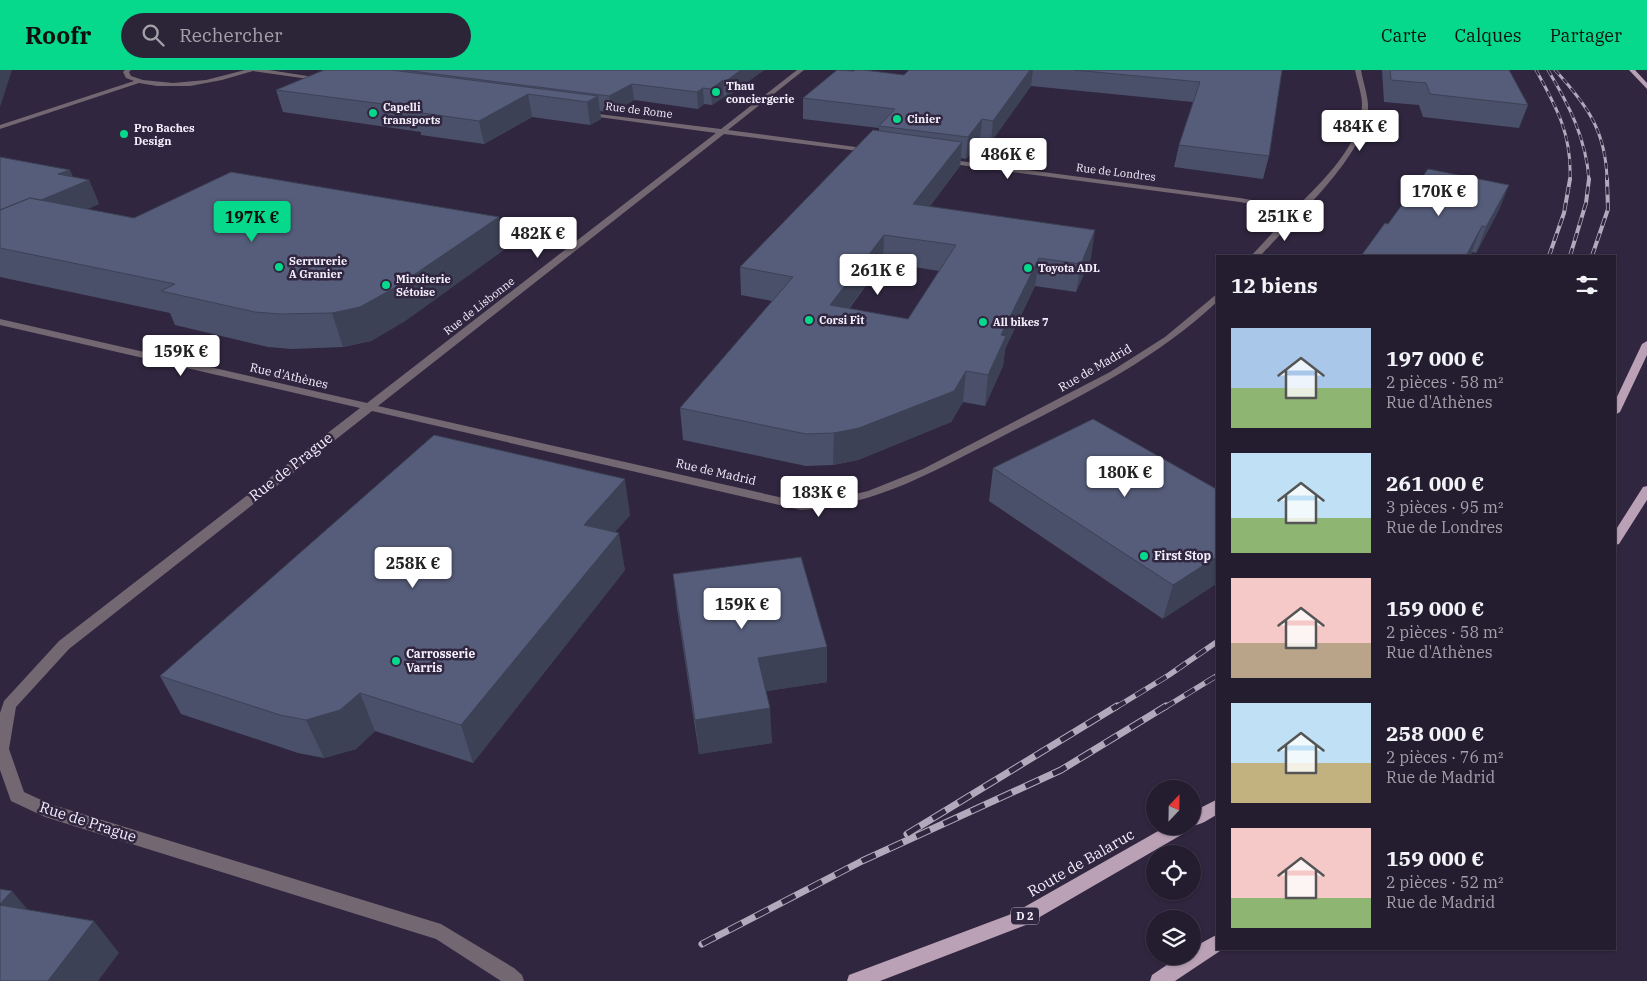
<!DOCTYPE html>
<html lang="fr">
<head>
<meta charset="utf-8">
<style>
  body { margin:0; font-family:"IBM Plex Serif",serif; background:#2c2537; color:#f1f3f6; height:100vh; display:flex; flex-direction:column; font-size:19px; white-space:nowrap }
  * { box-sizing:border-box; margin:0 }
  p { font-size:16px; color:#a3a1aa }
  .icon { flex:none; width:28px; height:28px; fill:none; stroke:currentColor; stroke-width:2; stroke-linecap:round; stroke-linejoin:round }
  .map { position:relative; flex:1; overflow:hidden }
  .panel { position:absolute; left:1216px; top:185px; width:400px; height:695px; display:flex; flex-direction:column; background:#241c2f; border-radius:0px; box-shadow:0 1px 4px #0004,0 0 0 1px #413a4b }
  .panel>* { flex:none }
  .needle { width:32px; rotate:22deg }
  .buttons { position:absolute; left:1146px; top:710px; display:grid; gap:10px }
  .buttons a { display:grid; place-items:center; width:55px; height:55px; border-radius:50%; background:#241c2f; box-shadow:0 1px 4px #0004,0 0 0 1px #413a4b; font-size:25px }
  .price { position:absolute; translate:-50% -42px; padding:0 11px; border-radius:5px; background:#fff; color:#222; font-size:16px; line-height:32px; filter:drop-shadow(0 1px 2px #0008) }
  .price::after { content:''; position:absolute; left:50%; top:30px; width:15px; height:11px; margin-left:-8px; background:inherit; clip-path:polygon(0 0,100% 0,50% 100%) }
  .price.selected { background:#06d98b; color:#111 }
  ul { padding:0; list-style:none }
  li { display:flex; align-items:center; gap:15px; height:125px; padding:0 15px }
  li span { display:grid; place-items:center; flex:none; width:140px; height:100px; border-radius:0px; color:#555 }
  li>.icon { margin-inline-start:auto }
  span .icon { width:60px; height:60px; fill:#fffc; stroke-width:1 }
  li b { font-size:21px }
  h2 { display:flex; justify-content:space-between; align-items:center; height:60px; padding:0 15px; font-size:21px }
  header { display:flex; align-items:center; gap:30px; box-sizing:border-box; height:70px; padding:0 25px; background:#06d98b; color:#111 }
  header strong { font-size:24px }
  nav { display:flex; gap:28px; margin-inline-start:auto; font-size:18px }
  .search { width:350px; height:45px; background:#2c2537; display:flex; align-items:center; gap:12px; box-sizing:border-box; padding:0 18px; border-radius:28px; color:#a3a1aa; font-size:19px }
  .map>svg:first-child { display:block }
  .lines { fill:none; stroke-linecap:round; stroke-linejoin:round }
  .minor { fill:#736771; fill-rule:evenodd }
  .major { fill:#baa1b6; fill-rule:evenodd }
  .rail-far3-casing { stroke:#b0aabc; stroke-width:3 }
  .rail-far2-casing { stroke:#b0aabc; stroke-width:4 }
  .rail-far1-casing { stroke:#b0aabc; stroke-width:5.5 }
  .rail-casing { stroke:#b0aabc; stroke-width:7 }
  .rail-far3 { stroke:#30263f; stroke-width:2; stroke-dasharray:6; stroke-linecap:butt }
  .rail-far2 { stroke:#30263f; stroke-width:2.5; stroke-dasharray:8; stroke-linecap:butt }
  .rail-far1 { stroke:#30263f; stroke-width:4; stroke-dasharray:12; stroke-linecap:butt }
  .rail { stroke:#30263f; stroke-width:5; stroke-dasharray:15; stroke-linecap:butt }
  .wall { fill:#4a5069; fill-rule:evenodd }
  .shaded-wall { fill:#3c4155 }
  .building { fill:#565d7a; stroke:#3c4155; fill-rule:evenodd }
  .poi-dot { fill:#06d98b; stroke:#30263f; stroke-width:2 }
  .labels { text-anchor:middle; stroke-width:5; stroke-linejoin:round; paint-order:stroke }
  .far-poi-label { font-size:11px; font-weight:bold; fill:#f4effd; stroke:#30263f; text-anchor:start }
  .far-street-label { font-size:11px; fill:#f4effd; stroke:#30263f }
  .shield { fill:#30263f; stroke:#b9b3c4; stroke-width:1 }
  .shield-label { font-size:11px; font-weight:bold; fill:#f4effd }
  .street-label { font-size:12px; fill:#f4effd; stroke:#30263f }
  .poi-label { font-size:12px; font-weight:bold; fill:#f4effd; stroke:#30263f; text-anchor:start }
  .near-street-label { font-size:15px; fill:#f4effd; stroke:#30263f }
</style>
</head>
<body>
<header>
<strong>Roofr</strong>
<div class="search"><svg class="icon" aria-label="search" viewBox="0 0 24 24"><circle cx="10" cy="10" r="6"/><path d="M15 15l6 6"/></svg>Rechercher</div>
<nav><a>Carte</a><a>Calques</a><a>Partager</a></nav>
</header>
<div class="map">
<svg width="1647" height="911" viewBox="0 0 1647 911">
  <rect width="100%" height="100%" fill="#30263f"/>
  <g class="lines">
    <path class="minor" d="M125,0H131L129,2L131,6L143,10L173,13L206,10L245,0H269L326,9L323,11L253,1L222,10L190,16H157L139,13L0,59V55L134,11L126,8L123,2Z
      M797,0H804L728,60L871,79L875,81L874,83L724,64L378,336L801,432L834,429L868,421L923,399L1110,302L1165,267L1218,223V231C1154,291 1079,327 1003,366C935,400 879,435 801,440L372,341L69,579L16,637L9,679L24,722L50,734L441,854L514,898L522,905L524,911H501L436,869L45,747L11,731L0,700V643L4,631L59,571L360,338L0,255V249L367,333L716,63L584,45L582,44V42L721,59Z
      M1355,0H1361C1363,11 1367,23 1368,34C1371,82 1291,152 1260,186H1251L1292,142L1240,132L945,93L941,91L945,89L1240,128L1296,138C1321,112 1362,75 1362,35C1362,24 1357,11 1355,0Z"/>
    <path class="major" d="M1629,0H1635L1647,13V19Z
      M1647,271V285L1620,342L1615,345V331L1642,274Z
      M1647,416V430L1619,474L1615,475V461L1643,417Z
      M1218,729V744C1209,749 1200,756 1190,756L1188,761L1026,855L880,911H847L849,905L1014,843L1167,756H1192V742Z
      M1218,864V879H1223L1175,911H1150L1152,905L1180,886H1192V878Z"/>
    <g class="rail-far3-casing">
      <path id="rail-far3" d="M1536,0C1557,38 1572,65 1570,110
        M1548,0C1569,35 1586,68 1589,110
        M1555,0C1587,35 1606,61 1607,110"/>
    </g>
    <g class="rail-far2-casing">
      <path id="rail-far2" d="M1549,186L1564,143L1570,109
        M1570,186L1586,133L1589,109
        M1592,186L1608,139L1607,109"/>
    </g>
    <g class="rail-far1-casing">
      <path id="rail-far1" d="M1115,638L1169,605L1218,571
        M1164,638L1218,605"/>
    </g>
    <g class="rail-casing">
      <path id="rail" d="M907,764L1117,636
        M702,874L862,791L1061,700L1166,636"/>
    </g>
    <use href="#rail-far3" class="rail-far3"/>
    <use href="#rail-far2" class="rail-far2"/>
    <use href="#rail-far1" class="rail-far1"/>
    <use href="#rail" class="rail"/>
  </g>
  <path class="wall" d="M324,0H764L727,27H724L712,35L704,34L698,39L634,30L612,43L600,41L601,49L590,55L532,47L484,74L421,65V62L283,42L276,20Z
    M909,0H1282L1269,86L1263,109L1174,97L1179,75L1193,32L1031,16L991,72L980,71L966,89L961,88L960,96L930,136L1091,188L1076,222L1035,216L1005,279L1003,296L985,336L963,332L951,352L858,390L833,395L806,396L683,370L680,338L772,231L741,225L740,197L879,61V58L803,49V28L904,5ZM883,192L939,201L908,249L849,239Z
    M1382,0H1509L1528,35L1519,58L1423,47L1419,35L1384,32Z
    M0,87L73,107L89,110L99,134L87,139L134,148L505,179L405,251L371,271L343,277L292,279L268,277L175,255L170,243L0,207Z
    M1499,140L1476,183L1472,182L1470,186H1361Z
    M993,398L1218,420L1163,549L989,431Z
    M630,445L615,462L625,500L473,693L375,661L356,679L324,688L298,683L181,644L160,606Z
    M673,504L827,612L766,621L772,673L699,684L677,538Z"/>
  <path class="shaded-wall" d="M0,0H12L0,37Z
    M741,0H764L727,27L726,11Z
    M1030,0H1033L1031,16L991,72L993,51Z
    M723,10L724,27L712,35L711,19Z
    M632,14L634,30L612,43L609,26Z
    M703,18L704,34L698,39L697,22Z
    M528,24L532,47L484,74L479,51Z
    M598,26L601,49L590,55L587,32Z
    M982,49L980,71L966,89L968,67Z
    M962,72L960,96L911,160L913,134Z
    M70,100L77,115L89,110L99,134L3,176L0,147L58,104Z
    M1509,115L1499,140L1476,183L1486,157Z
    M499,147L505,179L405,251L371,271L343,277L332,243Z
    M1482,156L1470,186H1466Z
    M1095,160L1091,188L1076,222L1081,194Z
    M884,165L883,192L829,264L830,235Z
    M1039,188L1035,216L1005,279L1003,296L985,336L988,305L1001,265Z
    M966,301L963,332L951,352L858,390L833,395L834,363Z
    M625,409L630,445L590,491L584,455Z
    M619,463L625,500L473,693L461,655Z
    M1218,486V513L1163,549L1173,515Z
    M827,577V612L760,622L758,588Z
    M360,623L375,661L356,679L324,688L306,650Z
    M770,638L772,673L699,684L695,650Z
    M12,821L39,853L0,834Z
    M94,851L119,883L98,911H48Z"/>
  <path class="building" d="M324,0H391L598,26L587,32L528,24L479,51L416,42L421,39L276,20Z
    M404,0H741L726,11L723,10L711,19L703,18L697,22L632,14L609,26Z
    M837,0L854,1L855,0H864L904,5L909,0H1030L993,51L982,49L968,67L879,56L895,39L803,28Z
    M1074,0H1282L1269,86L1179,75L1200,12Z
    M1390,0H1509L1528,35L1430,24L1426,13L1391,10Z
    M873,60L962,72L913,134L1095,160L1081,194L1039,188L1001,265L1006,266L988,305L966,301L954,321L859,358L834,363L806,364L680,338L793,207L740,197ZM884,165L956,175L908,249L830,235Z
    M0,87L70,100L58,104L89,110L41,130L30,128L0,140Z
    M1428,99L1509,115L1486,157L1482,156L1466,186H1361L1385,153L1388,154Z
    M231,102L499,147L396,217L360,237L332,243L280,244L255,242L161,221L175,214L0,178V140L30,128L134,148Z
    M1093,349L1218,420V486L1173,515L993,398Z
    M434,365L625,409L584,455L619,463L461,655L360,623L340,640L306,650L280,645L160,606Z
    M801,487L827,577L758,588L770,638L695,650L673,504Z
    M0,819L12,821L0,834Z
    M0,835L94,851L48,911H0Z"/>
  <g class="poi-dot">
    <circle cx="716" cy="22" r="5"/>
    <circle cx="373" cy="43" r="5"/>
    <circle cx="897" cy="49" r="5"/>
    <circle cx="124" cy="64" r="5"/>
    <circle cx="279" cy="197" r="5"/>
    <circle cx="1028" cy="198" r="5"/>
    <circle cx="386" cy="215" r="5"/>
    <circle cx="809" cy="250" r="5"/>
    <circle cx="983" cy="252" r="5"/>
    <circle cx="1144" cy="486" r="5"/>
    <circle cx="396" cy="591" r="5"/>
  </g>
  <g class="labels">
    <g class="far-poi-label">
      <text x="726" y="20">Thau<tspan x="726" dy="13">conciergerie</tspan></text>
      <text x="383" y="41">Capelli<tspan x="383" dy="13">transports</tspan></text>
      <text x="907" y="53">Cinier</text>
      <text x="134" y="62">Pro Baches<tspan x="134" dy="13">Design</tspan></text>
      <text x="289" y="195">Serrurerie<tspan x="289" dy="13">A Granier</tspan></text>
      <text x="1038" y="202">Toyota ADL</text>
      <text x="396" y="213">Miroiterie<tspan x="396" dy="13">Sétoise</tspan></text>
      <text x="819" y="254">Corsi Fit</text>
      <text x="993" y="256">All bikes 7</text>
    </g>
    <g class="far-street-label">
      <text transform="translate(639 40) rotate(7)" y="4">Rue de Rome</text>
      <text transform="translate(1116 102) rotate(7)" y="4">Rue de Londres</text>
      <text transform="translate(479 236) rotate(-38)" y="4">Rue de Lisbonne</text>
    </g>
    <rect class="shield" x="1011" y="837.5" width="28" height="17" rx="4"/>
    <g class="shield-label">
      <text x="1025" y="850">D 2</text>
    </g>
    <g class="street-label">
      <text transform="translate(1095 298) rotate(-30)" y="4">Rue de Madrid</text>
      <text transform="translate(289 306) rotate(13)" y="4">Rue d'Athènes</text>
      <text transform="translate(716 402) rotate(13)" y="4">Rue de Madrid</text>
    </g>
    <g class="poi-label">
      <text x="1154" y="490">First Stop</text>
      <text x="406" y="588">Carrosserie<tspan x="406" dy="14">Varris</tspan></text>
    </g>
    <g class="near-street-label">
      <text transform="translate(291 397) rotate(-38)" y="5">Rue de Prague</text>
      <text transform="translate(88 752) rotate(18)" y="5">Rue de Prague</text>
      <text transform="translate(1081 793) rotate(-30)" y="5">Route de Balaruc</text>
    </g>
  </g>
</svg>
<div class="buttons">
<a><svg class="needle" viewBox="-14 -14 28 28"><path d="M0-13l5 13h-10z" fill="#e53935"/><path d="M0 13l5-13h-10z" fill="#a3a1aa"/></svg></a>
<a><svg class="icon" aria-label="locate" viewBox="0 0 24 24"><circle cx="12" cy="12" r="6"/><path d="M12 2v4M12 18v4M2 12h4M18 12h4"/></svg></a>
<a><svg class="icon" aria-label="layers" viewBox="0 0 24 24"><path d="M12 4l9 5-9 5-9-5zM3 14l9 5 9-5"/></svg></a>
</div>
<b class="price" style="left:1360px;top:82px">484K €</b>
<b class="price" style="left:1008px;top:110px">486K €</b>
<b class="price" style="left:1439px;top:147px">170K €</b>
<b class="price" style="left:1285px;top:172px">251K €</b>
<b class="price selected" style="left:252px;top:173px">197K €</b>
<b class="price" style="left:538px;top:189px">482K €</b>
<b class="price" style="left:878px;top:226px">261K €</b>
<b class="price" style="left:181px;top:307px">159K €</b>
<b class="price" style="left:1125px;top:428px">180K €</b>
<b class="price" style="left:819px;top:448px">183K €</b>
<b class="price" style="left:413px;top:519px">258K €</b>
<b class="price" style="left:742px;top:560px">159K €</b>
<section class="panel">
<h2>12 biens<svg class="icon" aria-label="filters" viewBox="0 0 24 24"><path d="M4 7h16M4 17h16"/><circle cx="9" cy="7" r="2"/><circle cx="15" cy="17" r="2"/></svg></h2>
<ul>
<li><span style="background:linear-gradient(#a9c7e8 60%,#8fb573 0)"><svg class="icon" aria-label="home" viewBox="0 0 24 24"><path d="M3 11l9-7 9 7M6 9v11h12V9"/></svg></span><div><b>197 000 €</b><p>2 pièces · 58 m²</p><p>Rue d'Athènes</p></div></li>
<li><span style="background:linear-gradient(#bfe0f5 65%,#8fb573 0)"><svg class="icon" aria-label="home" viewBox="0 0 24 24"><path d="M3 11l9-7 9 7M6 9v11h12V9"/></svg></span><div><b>261 000 €</b><p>3 pièces · 95 m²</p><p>Rue de Londres</p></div></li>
<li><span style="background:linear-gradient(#f6c9c9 65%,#b9a48a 0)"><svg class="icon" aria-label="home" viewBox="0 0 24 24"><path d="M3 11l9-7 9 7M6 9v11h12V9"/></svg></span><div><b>159 000 €</b><p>2 pièces · 58 m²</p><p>Rue d'Athènes</p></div></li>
<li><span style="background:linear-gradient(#bfe0f5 60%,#c2b280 0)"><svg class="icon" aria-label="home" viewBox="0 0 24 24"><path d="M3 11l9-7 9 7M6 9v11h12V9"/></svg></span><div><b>258 000 €</b><p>2 pièces · 76 m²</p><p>Rue de Madrid</p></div></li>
<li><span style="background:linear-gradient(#f6c9c9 70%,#8fb573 0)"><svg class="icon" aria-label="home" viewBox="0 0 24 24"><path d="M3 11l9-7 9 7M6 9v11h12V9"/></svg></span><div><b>159 000 €</b><p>2 pièces · 52 m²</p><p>Rue de Madrid</p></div></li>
</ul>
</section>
</div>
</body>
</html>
